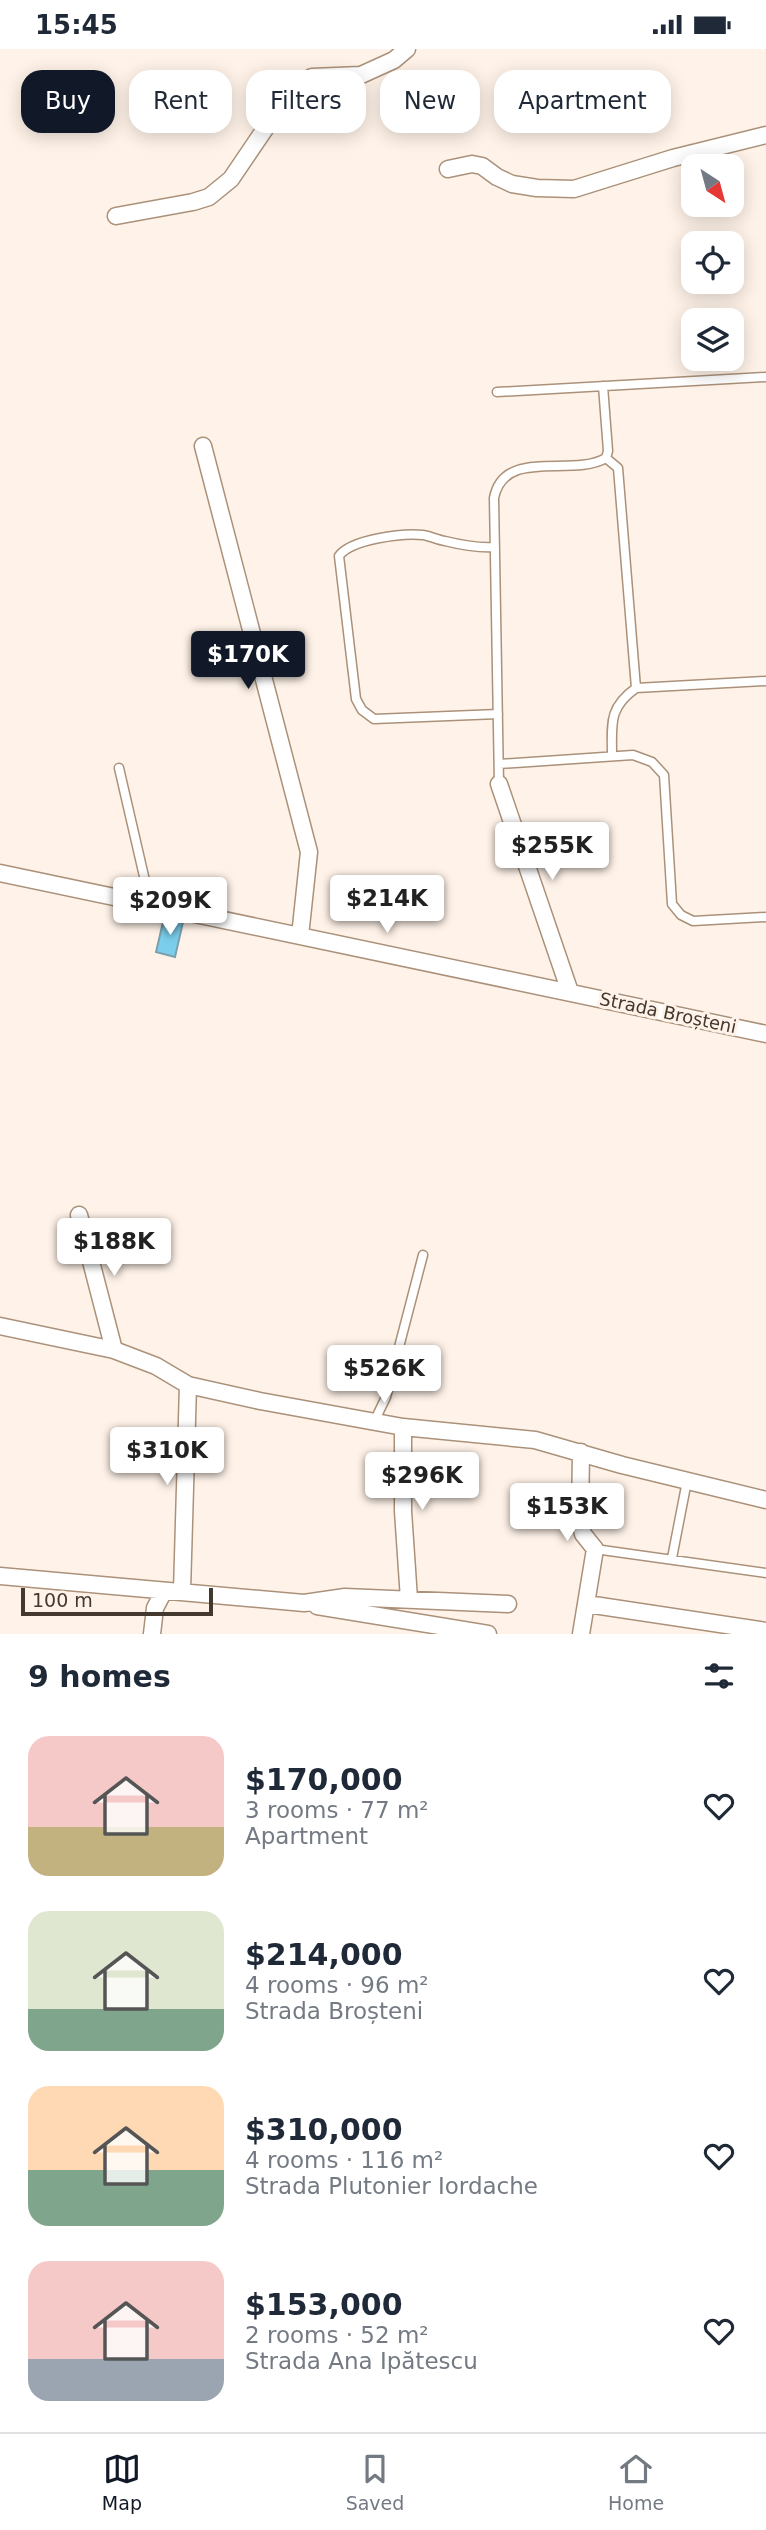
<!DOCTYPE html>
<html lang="en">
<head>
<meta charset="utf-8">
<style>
  body { margin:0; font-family:"DejaVu Sans",sans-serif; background:#f6f6f7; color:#1f2937; height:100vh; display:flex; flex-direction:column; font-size:26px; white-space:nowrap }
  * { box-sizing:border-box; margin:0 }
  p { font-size:23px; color:#747a83 }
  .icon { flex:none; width:38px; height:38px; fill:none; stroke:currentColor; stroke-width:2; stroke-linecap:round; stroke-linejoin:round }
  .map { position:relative; height:1585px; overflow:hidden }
  .drawer { display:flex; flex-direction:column; background:#fff; flex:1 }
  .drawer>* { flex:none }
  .top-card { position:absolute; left:21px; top:21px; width:724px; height:63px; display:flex; gap:14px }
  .needle { width:46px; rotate:144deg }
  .buttons { position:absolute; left:681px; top:105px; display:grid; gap:14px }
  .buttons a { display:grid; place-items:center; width:63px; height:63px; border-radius:14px; background:#fff; box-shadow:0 4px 18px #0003; font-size:35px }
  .scale { position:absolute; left:21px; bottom:18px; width:192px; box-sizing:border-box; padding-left:7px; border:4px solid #44392e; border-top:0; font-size:19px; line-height:24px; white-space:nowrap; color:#44392e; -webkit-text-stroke:5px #fff3e9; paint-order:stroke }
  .price { position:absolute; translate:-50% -60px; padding:0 16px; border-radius:7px; background:#fff; color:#222; font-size:23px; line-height:46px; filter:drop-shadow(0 2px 4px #0008) }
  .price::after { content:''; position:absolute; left:50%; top:42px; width:21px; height:16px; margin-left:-10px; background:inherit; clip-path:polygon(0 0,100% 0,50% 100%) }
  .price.active { background:#111827; color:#fff }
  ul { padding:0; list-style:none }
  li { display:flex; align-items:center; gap:21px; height:175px; padding:0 28px }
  li span { display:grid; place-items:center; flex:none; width:196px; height:140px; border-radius:21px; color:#555 }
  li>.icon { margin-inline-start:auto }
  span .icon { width:84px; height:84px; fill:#fffc; stroke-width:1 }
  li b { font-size:30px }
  h2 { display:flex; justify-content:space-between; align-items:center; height:84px; padding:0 28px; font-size:30px }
  .tag { padding:0 24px; border-radius:21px; background:#fff; box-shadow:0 4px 18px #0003; font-size:24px; line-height:63px }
  .tag.active { background:#111827; color:#fff }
  .status { display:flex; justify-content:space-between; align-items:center; height:49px; padding:0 35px; background:#fff; direction:ltr }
  .status svg { height:19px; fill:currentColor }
  .tabs { display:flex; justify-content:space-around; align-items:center; height:98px; border-top:2px solid #e0e1e3; background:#fff; font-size:19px; color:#747a83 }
  .tabs a { display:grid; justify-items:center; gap:4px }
  .tabs .active { color:#111827 }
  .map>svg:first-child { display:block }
  .building { fill:#7bcfed; stroke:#7aa0ae; stroke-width:2 }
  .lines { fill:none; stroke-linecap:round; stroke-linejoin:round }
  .lane-casing { stroke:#ab9179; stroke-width:11 }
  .street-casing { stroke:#ab9179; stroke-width:19 }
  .lane { stroke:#fff; stroke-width:8 }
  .street { stroke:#fff; stroke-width:16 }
  .labels { text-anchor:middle; stroke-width:6; stroke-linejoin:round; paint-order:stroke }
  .street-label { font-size:18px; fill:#44392e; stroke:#fff3e9 }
</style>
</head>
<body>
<div class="status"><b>15:45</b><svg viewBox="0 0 49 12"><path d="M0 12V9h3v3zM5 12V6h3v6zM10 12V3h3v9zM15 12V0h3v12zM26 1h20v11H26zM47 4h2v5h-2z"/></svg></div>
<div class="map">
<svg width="766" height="1585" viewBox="0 0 766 1585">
  <rect width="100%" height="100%" fill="#fff3e9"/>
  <path class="building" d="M164,869L183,873L175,908L156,903Z"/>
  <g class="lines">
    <g class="lane-casing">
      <path id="lane" d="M497,343L766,328
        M606,409L618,419L636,639
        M495,498C478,499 461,496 445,492C438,491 430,487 423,486C403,484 351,490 339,507L356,650L362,661L374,670L498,665
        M612,707C612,675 608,659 636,639L766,632
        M499,715L633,706L652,713L664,726L672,855L681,866L693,872L766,868
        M119,719L146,836L142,853
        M499,735L494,449C504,398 572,429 606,409L608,402L603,337
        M374,1373L386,1348L423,1206
        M595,1500L766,1524
        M672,1509L687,1432"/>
    </g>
    <g class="street-casing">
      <path id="street" d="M448,120L472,115L482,117L497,128L512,135L537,139L574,140L673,109L766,86
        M116,167L193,153L209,148L231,130L292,40L312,28L361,26L394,11L407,0
        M203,397L309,803L300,887
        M499,735L570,943
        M0,824L766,985
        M79,1166L114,1301
        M0,1277L114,1301L156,1317L188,1336L260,1352L403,1378L535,1391L622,1416L766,1451
        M403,1378V1462L409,1550
        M581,1403L580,1472L583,1485L595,1500L581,1585
        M0,1527L304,1554L345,1548L508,1555
        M182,1542L188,1336
        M587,1555L766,1582
        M317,1557L488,1585
        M152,1585L155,1559L164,1542"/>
    </g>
    <use href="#lane" class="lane"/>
    <use href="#street" class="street"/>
  </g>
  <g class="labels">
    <g class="street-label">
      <text transform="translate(668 964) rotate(12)" y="6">Strada Broșteni</text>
    </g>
  </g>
</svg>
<div class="buttons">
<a><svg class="needle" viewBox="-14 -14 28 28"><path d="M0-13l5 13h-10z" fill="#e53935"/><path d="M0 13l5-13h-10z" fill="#747a83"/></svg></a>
<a><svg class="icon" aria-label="locate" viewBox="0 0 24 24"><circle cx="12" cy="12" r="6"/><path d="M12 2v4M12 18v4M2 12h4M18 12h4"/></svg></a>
<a><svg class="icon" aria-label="layers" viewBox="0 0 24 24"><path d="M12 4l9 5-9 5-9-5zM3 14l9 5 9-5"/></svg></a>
</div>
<div class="scale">100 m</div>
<b class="price active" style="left:248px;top:642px">$170K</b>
<b class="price" style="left:552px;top:833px">$255K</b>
<b class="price" style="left:387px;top:886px">$214K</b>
<b class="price" style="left:170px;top:888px">$209K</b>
<b class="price" style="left:114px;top:1229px">$188K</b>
<b class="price" style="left:384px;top:1356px">$526K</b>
<b class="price" style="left:167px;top:1438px">$310K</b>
<b class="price" style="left:422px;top:1463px">$296K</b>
<b class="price" style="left:567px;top:1494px">$153K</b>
<div class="top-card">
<a class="tag active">Buy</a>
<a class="tag">Rent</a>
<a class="tag">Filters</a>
<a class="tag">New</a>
<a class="tag">Apartment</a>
</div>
</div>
<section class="drawer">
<h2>9 homes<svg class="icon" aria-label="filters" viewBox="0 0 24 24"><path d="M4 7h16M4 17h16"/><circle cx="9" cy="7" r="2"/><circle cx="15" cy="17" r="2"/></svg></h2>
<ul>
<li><span style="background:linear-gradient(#f6c9c9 65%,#c2b280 0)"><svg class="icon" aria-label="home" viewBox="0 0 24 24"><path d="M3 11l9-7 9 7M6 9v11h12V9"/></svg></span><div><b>$170,000</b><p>3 rooms · 77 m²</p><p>Apartment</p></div><svg class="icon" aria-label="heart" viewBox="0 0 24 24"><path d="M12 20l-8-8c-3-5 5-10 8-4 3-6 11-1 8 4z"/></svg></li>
<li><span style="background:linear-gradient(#dfe7d0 70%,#7fa58c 0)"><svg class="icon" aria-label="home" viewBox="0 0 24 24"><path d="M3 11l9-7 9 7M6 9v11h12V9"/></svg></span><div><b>$214,000</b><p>4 rooms · 96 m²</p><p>Strada Broșteni</p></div><svg class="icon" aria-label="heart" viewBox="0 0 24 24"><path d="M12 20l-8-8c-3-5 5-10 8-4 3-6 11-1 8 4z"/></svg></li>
<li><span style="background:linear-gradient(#ffd9b3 60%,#7fa58c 0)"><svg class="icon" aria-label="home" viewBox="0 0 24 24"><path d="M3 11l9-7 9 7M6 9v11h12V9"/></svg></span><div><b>$310,000</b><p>4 rooms · 116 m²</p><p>Strada Plutonier Iordache</p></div><svg class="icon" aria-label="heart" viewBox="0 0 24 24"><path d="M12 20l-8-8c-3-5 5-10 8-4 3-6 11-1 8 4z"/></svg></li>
<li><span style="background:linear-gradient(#f6c9c9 70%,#9aa5b1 0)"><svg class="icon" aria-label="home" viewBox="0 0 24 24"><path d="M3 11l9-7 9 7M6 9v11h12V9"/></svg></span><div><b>$153,000</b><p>2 rooms · 52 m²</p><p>Strada Ana Ipătescu</p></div><svg class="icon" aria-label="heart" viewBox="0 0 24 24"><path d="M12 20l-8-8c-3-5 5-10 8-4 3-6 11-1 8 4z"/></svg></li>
</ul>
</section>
<nav class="tabs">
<a class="active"><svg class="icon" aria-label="map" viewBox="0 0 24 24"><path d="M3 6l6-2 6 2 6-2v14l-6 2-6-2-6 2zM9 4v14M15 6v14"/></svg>Map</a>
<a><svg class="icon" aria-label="saved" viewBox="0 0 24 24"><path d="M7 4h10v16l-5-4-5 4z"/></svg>Saved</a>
<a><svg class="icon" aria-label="home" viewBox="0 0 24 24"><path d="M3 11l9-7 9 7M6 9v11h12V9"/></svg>Home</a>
</nav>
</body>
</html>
